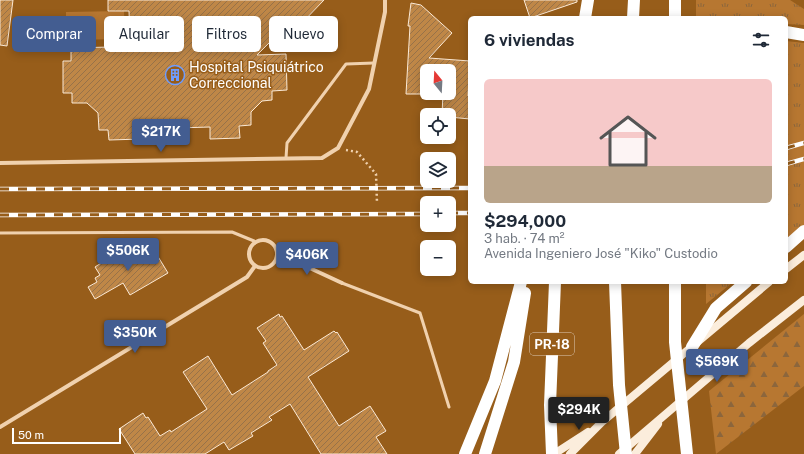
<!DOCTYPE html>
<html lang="es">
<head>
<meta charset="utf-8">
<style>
  body { margin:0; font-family:"Public Sans",sans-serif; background:#f6f6f7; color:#1f2937; height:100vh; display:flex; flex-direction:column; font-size:15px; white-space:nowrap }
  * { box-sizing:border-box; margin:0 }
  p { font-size:13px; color:#747a83 }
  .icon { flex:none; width:22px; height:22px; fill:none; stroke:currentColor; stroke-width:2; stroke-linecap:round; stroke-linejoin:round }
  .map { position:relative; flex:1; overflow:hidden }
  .panel { position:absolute; left:468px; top:16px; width:320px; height:268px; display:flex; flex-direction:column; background:#fff; border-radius:6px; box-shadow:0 2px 10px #0003 }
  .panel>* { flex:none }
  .top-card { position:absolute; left:12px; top:16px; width:380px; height:36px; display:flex; gap:8px }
  .needle { width:26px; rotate:342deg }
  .fabs { position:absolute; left:420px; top:64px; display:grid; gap:8px }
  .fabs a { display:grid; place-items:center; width:36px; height:36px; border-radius:6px; background:#fff; box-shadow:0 2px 10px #0003; font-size:20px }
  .scale { position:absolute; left:12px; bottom:10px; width:109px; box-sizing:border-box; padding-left:4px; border:2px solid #fff; border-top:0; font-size:11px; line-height:14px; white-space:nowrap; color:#fff; -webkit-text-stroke:3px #975d1a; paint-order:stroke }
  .price { position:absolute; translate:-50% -34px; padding:0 9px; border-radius:4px; background:#435d91; color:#fff; font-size:13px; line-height:26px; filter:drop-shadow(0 1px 2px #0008) }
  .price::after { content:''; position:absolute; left:50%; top:24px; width:12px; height:9px; margin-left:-6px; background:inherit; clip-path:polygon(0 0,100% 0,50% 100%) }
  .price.active { background:#222; color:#fff }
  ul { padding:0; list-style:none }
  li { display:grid; align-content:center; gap:8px; height:212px; padding:0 16px }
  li+li { border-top:1px solid #e0e1e3 }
  li span { display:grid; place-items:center; height:124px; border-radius:6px; color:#555 }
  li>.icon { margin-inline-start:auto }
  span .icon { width:72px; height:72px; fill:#fffc; stroke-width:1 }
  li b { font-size:17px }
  h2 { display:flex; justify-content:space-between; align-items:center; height:48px; padding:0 16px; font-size:17px }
  .pill { padding:0 14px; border-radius:6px; background:#fff; box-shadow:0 2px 10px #0003; font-size:14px; line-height:36px }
  .pill.active { background:#435d91; color:#fff }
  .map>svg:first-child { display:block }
  .grass { fill:url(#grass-tufts) }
  .forest { fill:url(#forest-firs) }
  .pitch { fill:#b77731 }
  .building { fill:url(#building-hatch); stroke:#fbe9d5 }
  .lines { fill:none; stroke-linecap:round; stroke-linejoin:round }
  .path { stroke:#f0d1ae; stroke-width:2.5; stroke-dasharray:2 3; stroke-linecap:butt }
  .service { stroke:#f0d1ae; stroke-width:3 }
  .minor { stroke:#f0d1ae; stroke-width:4 }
  .secondary { stroke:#fbeddc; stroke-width:8 }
  .motorway { stroke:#fff; stroke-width:12 }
  .rail-casing { stroke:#fff; stroke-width:4.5 }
  .rail { stroke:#975d1a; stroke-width:3; stroke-dasharray:9; stroke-linecap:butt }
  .labels { text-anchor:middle; stroke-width:3; stroke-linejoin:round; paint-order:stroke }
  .shield { fill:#975d1a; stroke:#e0ceba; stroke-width:1 }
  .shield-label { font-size:13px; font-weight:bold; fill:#fff }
  .poi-label { font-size:14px; fill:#fff; stroke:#975d1a; text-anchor:start }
</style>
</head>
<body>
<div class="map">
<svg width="804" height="454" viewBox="0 0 804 454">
  <defs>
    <pattern id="grass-tufts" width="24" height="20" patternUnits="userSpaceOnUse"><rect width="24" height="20" fill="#b77731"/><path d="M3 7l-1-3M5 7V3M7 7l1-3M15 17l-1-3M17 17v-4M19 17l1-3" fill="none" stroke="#8c663c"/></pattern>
    <pattern id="forest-firs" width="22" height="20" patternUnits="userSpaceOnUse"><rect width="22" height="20" fill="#b77731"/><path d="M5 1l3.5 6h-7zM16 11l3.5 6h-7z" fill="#8c663c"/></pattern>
    <pattern id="building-hatch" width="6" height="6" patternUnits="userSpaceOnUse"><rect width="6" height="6" fill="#bf8747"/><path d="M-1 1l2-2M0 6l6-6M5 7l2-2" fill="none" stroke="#977249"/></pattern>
  </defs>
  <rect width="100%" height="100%" fill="#975d1a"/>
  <path class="grass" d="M696,0H790L804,9V25L786,24V18H696Z
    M786,41L804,43V225L786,239Z
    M706,282H733L706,304Z"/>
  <path class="forest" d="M804,314V386L716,454L709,391Z"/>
  <path class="pitch" d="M124,11L125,39L66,40V12Z"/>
  <path class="building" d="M0,0H13L7,46L0,45Z
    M108,0H324L298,27L291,21L257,55L286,54L287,90L272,91V100L262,101L251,112V125L239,126L240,138L210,139V127L142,129V139L109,140L108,130H99L98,113L87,103H72V93H63V61H71V48L110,47L109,39H130L129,11H108Z
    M524,0H577V2L530,18Z
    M411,3L421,5L452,33L429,58L470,61L468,96H470V119L449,117V115H442L443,93H449V71H427V94H406L410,26H408Z
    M151,245L168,273L130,295L123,283L95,299L88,287L97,282L95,278L100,275L95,267L118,252L124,261Z
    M279,314L280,317L282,316L304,350L334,331L336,333L337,332L349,351L308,377L339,426L370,406L386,431L376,437L387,454H321L290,404L269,417L272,420L251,433L253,436L229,450L224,442L205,454H135L119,429L143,413L146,418L148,417L160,436L170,430L171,432L207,409L183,372L208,356L232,395L268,372V371L277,365L263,343L266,341L257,328Z"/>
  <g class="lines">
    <path class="path" d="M346,150L357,152L376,174L377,203"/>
    <path class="service" d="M286,158L287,143L346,64L374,63
      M0,233L232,232L254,241L255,243
      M342,283L420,313L449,407"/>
    <path class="minor" d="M0,163L322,158L338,148L369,89L385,12V0
      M249 254a14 14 0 1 1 28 0a14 14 0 1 1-28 0Z
      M277,256L286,257L342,283
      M0,427L247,277L255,266"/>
    <path class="secondary" d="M786,269L804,255
      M554,454L588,432
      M570,454L602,422L769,282
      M619,454L749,343L804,300
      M635,454L658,424"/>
    <path class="motorway" d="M585,18L588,0
      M633,18L634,0
      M675,18V0
      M786,32L804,35
      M786,247L804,231
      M615,282L619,385L626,454
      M675,282V342L687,454
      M692,347L716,308L746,282
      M465,454L495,381L521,282
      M485,454L514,362L525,293
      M552,454L550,405L555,282"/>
    <g class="rail-casing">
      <path id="rail" d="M786,148L804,143
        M786,164L804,159
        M0,189L470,188
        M449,213H470
        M0,215L427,214"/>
    </g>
    <use href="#rail" class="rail"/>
  </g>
  <defs>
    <g id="building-ring" transform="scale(1)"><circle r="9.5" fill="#975d1a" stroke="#6e9cff" stroke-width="1.5"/><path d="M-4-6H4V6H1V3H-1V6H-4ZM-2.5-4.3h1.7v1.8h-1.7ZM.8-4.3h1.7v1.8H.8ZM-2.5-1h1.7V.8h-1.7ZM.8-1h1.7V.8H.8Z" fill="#6e9cff"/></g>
  </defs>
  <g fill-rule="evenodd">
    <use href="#building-ring" x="175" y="75"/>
  </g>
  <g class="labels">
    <rect class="shield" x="530" y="333" width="44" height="22" rx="3"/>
    <g class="shield-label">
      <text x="552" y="349">PR-18</text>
    </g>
    <g class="poi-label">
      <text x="189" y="72">Hospital Psiquiátrico<tspan x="189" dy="16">Correccional</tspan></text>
    </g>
  </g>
</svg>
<div class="fabs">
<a><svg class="needle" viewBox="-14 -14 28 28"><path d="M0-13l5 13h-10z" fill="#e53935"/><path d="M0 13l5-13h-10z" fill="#747a83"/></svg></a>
<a><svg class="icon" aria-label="locate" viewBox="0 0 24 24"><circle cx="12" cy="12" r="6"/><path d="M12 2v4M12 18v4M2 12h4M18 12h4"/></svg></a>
<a><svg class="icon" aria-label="layers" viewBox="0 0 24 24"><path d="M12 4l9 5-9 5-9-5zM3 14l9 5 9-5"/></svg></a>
<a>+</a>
<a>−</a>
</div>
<div class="scale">50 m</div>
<b class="price" style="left:161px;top:153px">$217K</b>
<b class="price" style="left:128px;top:272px">$506K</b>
<b class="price" style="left:307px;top:276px">$406K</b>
<b class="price" style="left:135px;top:354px">$350K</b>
<b class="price" style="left:717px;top:383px">$569K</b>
<b class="price active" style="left:579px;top:431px">$294K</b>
<div class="top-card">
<a class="pill active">Comprar</a>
<a class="pill">Alquilar</a>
<a class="pill">Filtros</a>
<a class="pill">Nuevo</a>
</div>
<section class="panel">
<h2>6 viviendas<svg class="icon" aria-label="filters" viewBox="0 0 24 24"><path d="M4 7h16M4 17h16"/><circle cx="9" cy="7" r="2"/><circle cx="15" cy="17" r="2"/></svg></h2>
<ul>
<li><span style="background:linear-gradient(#f6c9c9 70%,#b9a48a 0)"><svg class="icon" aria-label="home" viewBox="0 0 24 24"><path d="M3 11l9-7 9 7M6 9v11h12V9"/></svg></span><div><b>$294,000</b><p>3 hab. · 74 m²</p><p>Avenida Ingeniero José &quot;Kiko&quot; Custodio</p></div></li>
</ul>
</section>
</div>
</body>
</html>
